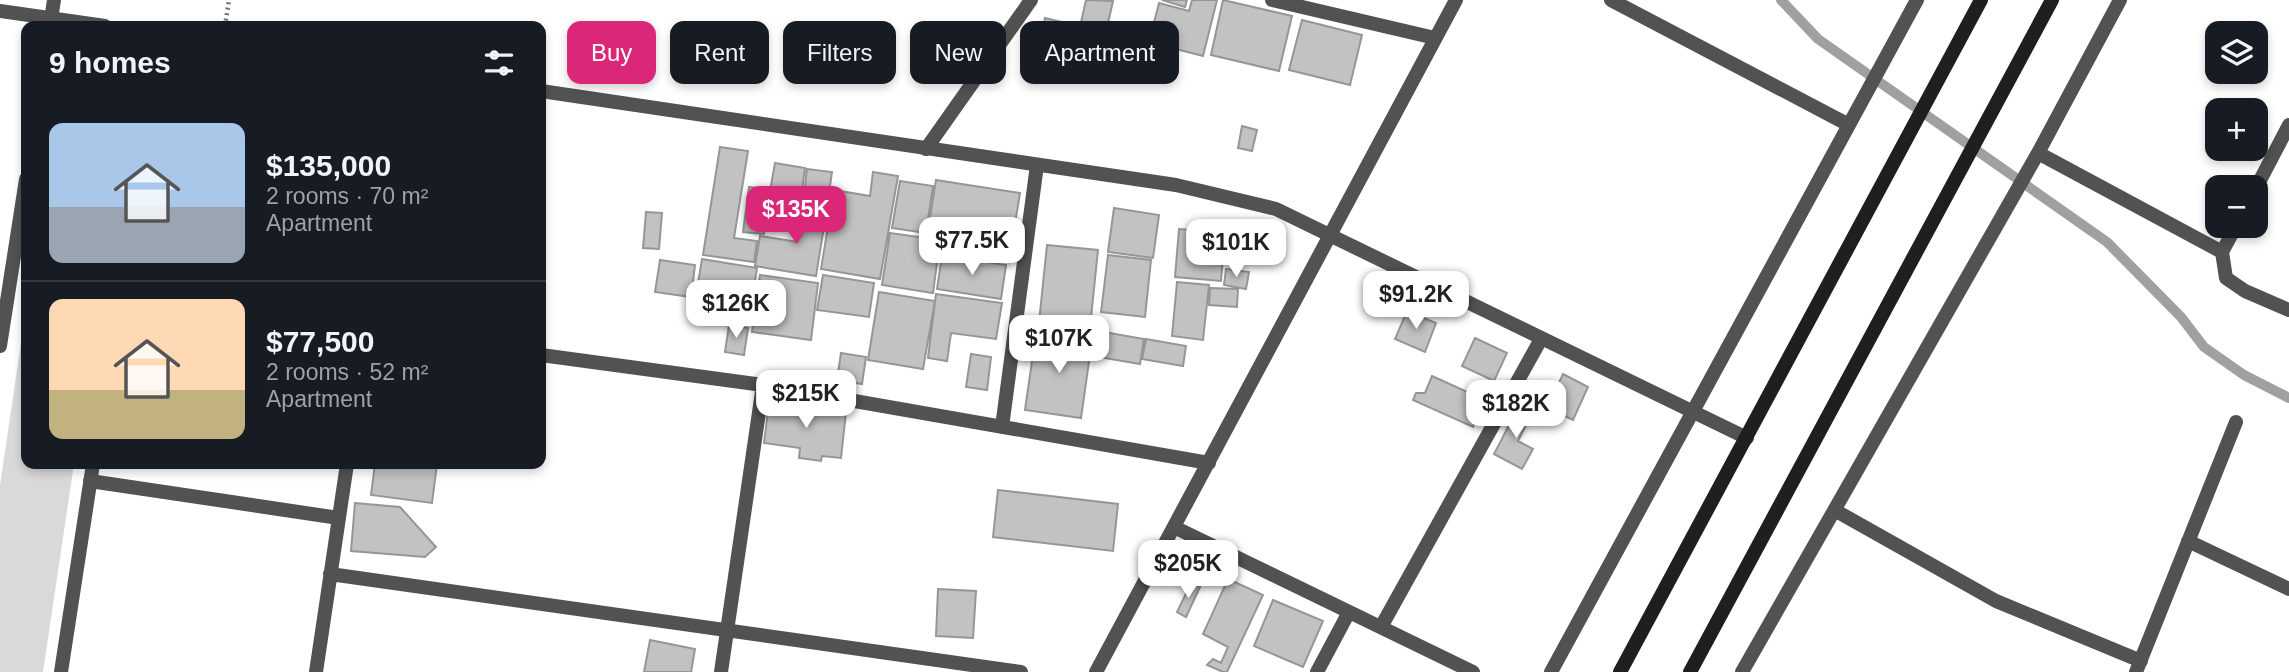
<!DOCTYPE html>
<html lang="en">
<head>
<meta charset="utf-8">
<style>
  body { margin:0; font-family:Arial,sans-serif; background:#242831; color:#f1f3f6; height:100vh; display:flex; flex-direction:column; font-size:26px; white-space:nowrap }
  * { box-sizing:border-box; margin:0 }
  p { font-size:23px; color:#9ea1a6 }
  .icon { flex:none; width:38px; height:38px; fill:none; stroke:currentColor; stroke-width:2; stroke-linecap:round; stroke-linejoin:round }
  .map { position:relative; flex:1; overflow:hidden }
  .side { position:absolute; left:21px; top:21px; width:525px; height:448px; display:flex; flex-direction:column; background:#171b24; border-radius:14px; box-shadow:0 4px 10px #0003 }
  .side>* { flex:none }
  .guide { position:absolute; left:567px; top:21px; width:665px; height:63px; display:flex; gap:14px }
  .controls { position:absolute; left:2205px; top:21px; display:grid; gap:14px }
  .controls a { display:grid; place-items:center; width:63px; height:63px; border-radius:14px; background:#171b24; box-shadow:0 4px 10px #0003; font-size:35px }
  .price { position:absolute; translate:-50% -60px; padding:0 16px; border-radius:14px; background:#fff; color:#222; font-size:23px; line-height:46px; filter:drop-shadow(0 2px 4px #0008) }
  .price::after { content:''; position:absolute; left:50%; top:42px; width:21px; height:16px; margin-left:-10px; background:inherit; clip-path:polygon(0 0,100% 0,50% 100%) }
  .price.active { background:#db2777; color:#fff }
  ul { padding:0; list-style:none }
  li { display:flex; align-items:center; gap:21px; height:175px; padding:0 28px }
  li+li { border-top:2px solid #363941 }
  li span { display:grid; place-items:center; flex:none; width:196px; height:140px; border-radius:14px; color:#555 }
  li>.icon { margin-inline-start:auto }
  span .icon { width:84px; height:84px; fill:#fffc; stroke-width:1 }
  li b { font-size:30px }
  h2 { display:flex; justify-content:space-between; align-items:center; height:84px; padding:0 28px; font-size:30px }
  .tag { padding:0 24px; border-radius:14px; background:#171b24; box-shadow:0 4px 10px #0003; font-size:24px; line-height:63px }
  .tag.active { background:#db2777; color:#fff }
  .map>svg:first-child { display:block }
  .green { fill:#d9d9d9 }
  .lines { fill:none; stroke-linecap:round; stroke-linejoin:round }
  .stream { stroke:#a0a0a0; stroke-width:10 }
  .building { fill:#c2c2c2; stroke:#969696; stroke-width:2 }
  .path { stroke:#747474; stroke-width:4.5; stroke-dasharray:2 3.5; stroke-linecap:butt }
  .service { stroke:#525252; stroke-width:14 }
  .minor { stroke:#525252; stroke-width:14 }
  .tertiary { stroke:#525252; stroke-width:14 }
  .secondary { stroke:#1f1f1f; stroke-width:14 }
</style>
</head>
<body>
<div class="map">
<svg width="2289" height="672" viewBox="0 0 2289 672">
  <rect width="100%" height="100%" fill="#fff"/>
  <path class="green" d="M26,309V464H74L43,672H0V485Z"/>
  <g class="lines">
    <path class="stream" d="M1781,0L1818,39L2107,242L2181,317L2204,347L2244,375L2289,398"/>
  </g>
  <path class="building" d="M1086,0L1113,1L1107,28L1081,22Z
    M1162,0H1187L1185,7Z
    M1192,0H1217L1203,56L1149,42L1159,3L1189,11Z
    M1223,0L1292,16L1279,71L1211,55Z
    M1045,18L1079,26L1075,43L1042,35Z
    M1302,20L1362,35L1350,85L1289,70Z
    M1083,25L1116,32L1113,49L1080,43Z
    M802,31L833,36L827,77L797,73Z
    M1242,126L1257,130L1252,151L1238,148Z
    M720,147L748,151L734,238L757,241L754,262L703,255Z
    M775,163L805,168L801,197L770,191Z
    M807,169L832,172L827,206L803,203Z
    M873,172L898,176L880,279L821,269L834,190L870,196Z
    M936,180L1020,193L1009,261L942,251L944,239L927,236Z
    M900,181L933,186L926,233L892,228Z
    M749,187L770,189L764,234L743,232Z
    M803,205L827,208L816,276L755,266L760,236L798,242Z
    M1114,208L1159,215L1153,258L1108,252Z
    M646,212L662,213L659,249L643,248Z
    M1179,229L1225,233L1221,281L1175,277Z
    M890,233L940,240L933,293L882,285Z
    M1229,235L1261,241L1257,263L1225,256Z
    M1047,245L1098,250L1089,337L1038,332Z
    M942,255L1006,265L1001,299L937,289Z
    M1108,255L1151,260L1145,317L1101,312Z
    M702,259L757,268L752,299L697,290Z
    M660,260L695,265L691,297L655,292Z
    M1226,269L1249,272L1246,289L1224,285Z
    M760,275L818,283L811,340L752,332Z
    M823,275L874,283L869,317L817,310Z
    M1177,282L1209,285L1203,340L1172,336Z
    M1210,288L1238,289L1237,307L1209,305Z
    M879,292L935,301L923,369L868,360Z
    M936,294L1002,303L996,339L951,333L947,361L928,358Z
    M1407,311L1436,323L1425,352L1395,339Z
    M729,325L748,328L744,355L725,352Z
    M1098,331L1144,339L1140,364L1093,356Z
    M1036,333L1092,340L1081,418L1025,410Z
    M1475,338L1507,353L1494,381L1462,366Z
    M1146,339L1186,346L1183,366L1142,359Z
    M841,353L866,357L862,384L837,380Z
    M971,354L991,357L987,390L966,387Z
    M1563,374L1588,387L1573,420L1547,408Z
    M1432,376L1485,400L1473,427L1413,400L1416,393H1425Z
    M769,403L846,412L841,458L822,456L821,461L799,458L800,448L764,443Z
    M1520,404L1533,411L1518,441L1533,449L1522,469L1494,454Z
    M375,464H437L432,503L371,495Z
    M998,490L1118,504L1113,551L993,537Z
    M355,503L400,507L436,547L425,557L351,551Z
    M1228,579L1263,595L1227,672H1223L1207,665L1213,659L1221,663L1228,647L1203,634Z
    M1191,583L1200,587L1186,617L1177,612Z
    M938,589L976,591L973,638L936,636Z
    M1273,600L1323,621L1303,667L1254,646Z
    M650,640L695,649L691,672H644Z"/>
  <g class="lines">
    <path class="path" d="M225,26L229,0"/>
    <path class="service" d="M1272,0L1435,38
      M1381,627L1541,339"/>
    <path class="minor" d="M1611,0L1849,125
      M50,26L54,0
      M926,149L1031,0
      M2038,153L2222,252
      M2256,188L2289,125
      M2236,226L2222,252L2226,278L2245,291L2289,310
      M0,346L26,179
      M541,355L763,385L1209,463
      M1002,427L1037,165
      M90,481L339,518
      M1836,511L1996,601L2141,661
      M1174,527L1473,672
      M2188,541L2289,589
      M330,574L1021,672
      M61,672L93,464
      M316,672L347,464
      M721,672L763,385
      M1096,672L1456,0
      M1317,672L1349,612
      M1551,672L1917,0
      M1742,672L2038,153L2120,0
      M2136,672L2236,422"/>
    <path class="tertiary" d="M0,11L105,26
      M541,91L1176,185L1276,209L1747,438"/>
    <path class="secondary" d="M1620,672L1981,0
      M1690,672L2052,0"/>
  </g>
</svg>
<div class="controls">
<a><svg class="icon" aria-label="layers" viewBox="0 0 24 24"><path d="M12 4l9 5-9 5-9-5zM3 14l9 5 9-5"/></svg></a>
<a>+</a>
<a>−</a>
</div>
<b class="price active" style="left:796px;top:246px">$135K</b>
<b class="price" style="left:972px;top:277px">$77.5K</b>
<b class="price" style="left:1236px;top:279px">$101K</b>
<b class="price" style="left:1416px;top:331px">$91.2K</b>
<b class="price" style="left:736px;top:340px">$126K</b>
<b class="price" style="left:1059px;top:375px">$107K</b>
<b class="price" style="left:806px;top:430px">$215K</b>
<b class="price" style="left:1516px;top:440px">$182K</b>
<b class="price" style="left:1188px;top:600px">$205K</b>
<div class="guide">
<a class="tag active">Buy</a>
<a class="tag">Rent</a>
<a class="tag">Filters</a>
<a class="tag">New</a>
<a class="tag">Apartment</a>
</div>
<section class="side">
<h2>9 homes<svg class="icon" aria-label="filters" viewBox="0 0 24 24"><path d="M4 7h16M4 17h16"/><circle cx="9" cy="7" r="2"/><circle cx="15" cy="17" r="2"/></svg></h2>
<ul>
<li><span style="background:linear-gradient(#a9c7e8 60%,#9aa5b1 0)"><svg class="icon" aria-label="home" viewBox="0 0 24 24"><path d="M3 11l9-7 9 7M6 9v11h12V9"/></svg></span><div><b>$135,000</b><p>2 rooms · 70 m²</p><p>Apartment</p></div></li>
<li><span style="background:linear-gradient(#ffd9b3 65%,#c2b280 0)"><svg class="icon" aria-label="home" viewBox="0 0 24 24"><path d="M3 11l9-7 9 7M6 9v11h12V9"/></svg></span><div><b>$77,500</b><p>2 rooms · 52 m²</p><p>Apartment</p></div></li>
</ul>
</section>
</div>
</body>
</html>
